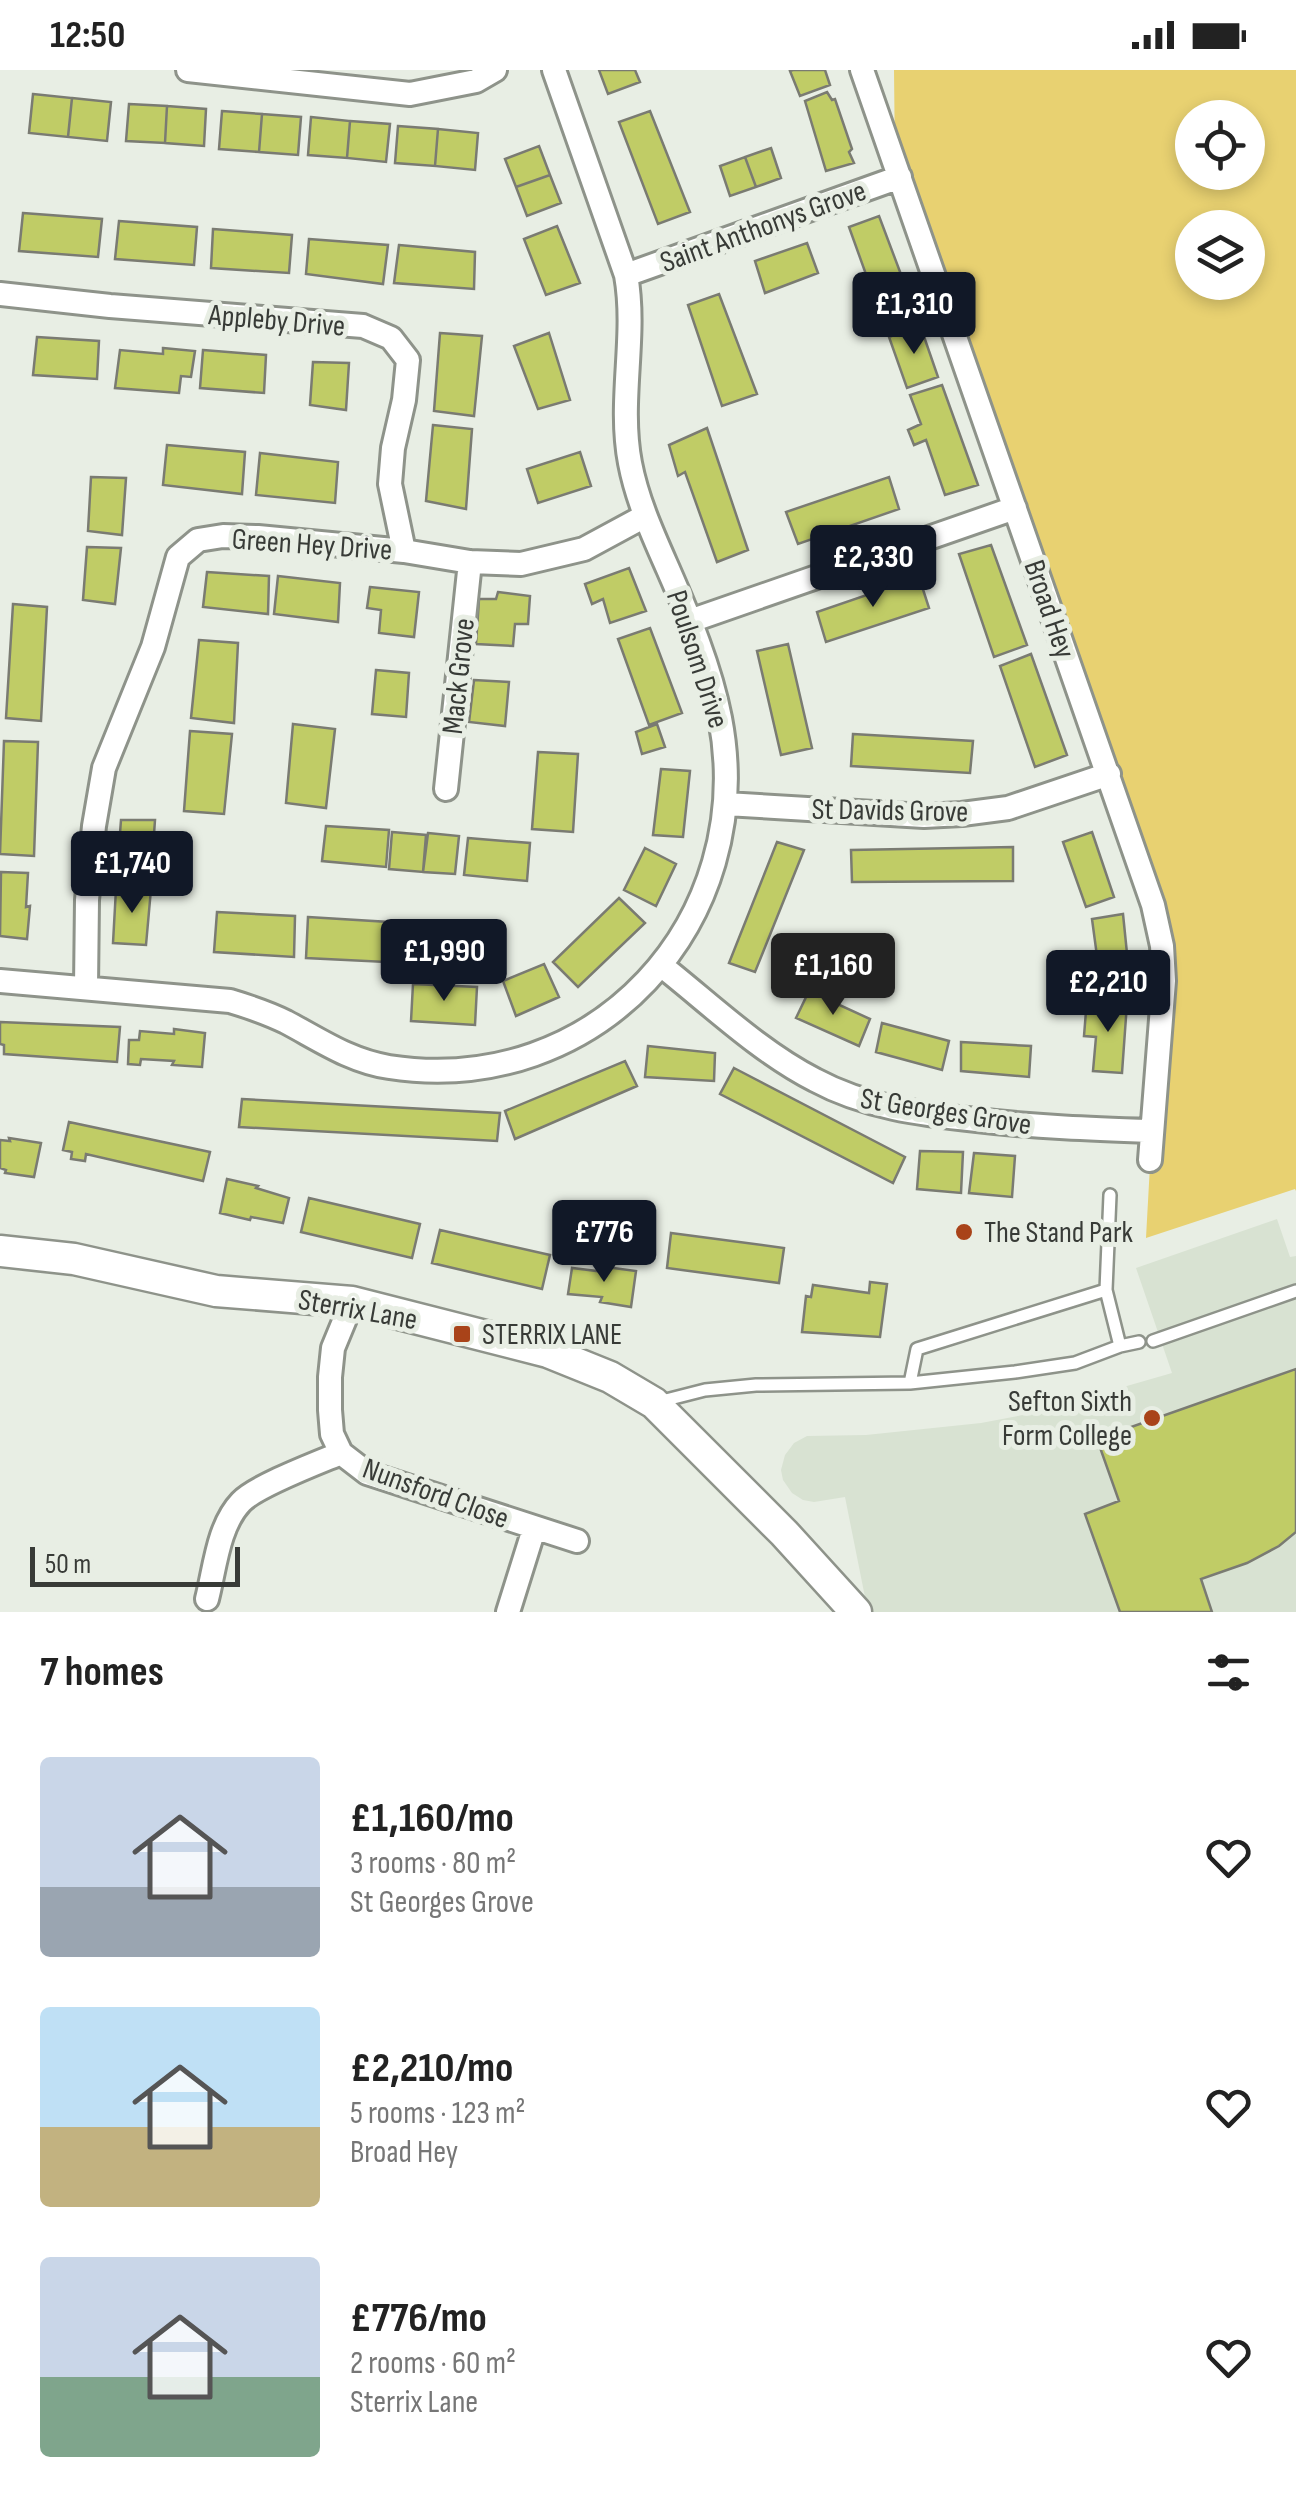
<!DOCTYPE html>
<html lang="en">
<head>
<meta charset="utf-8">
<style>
  body { margin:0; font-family:"Sofia Sans Condensed",sans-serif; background:#f6f6f6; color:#222; height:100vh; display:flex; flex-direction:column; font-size:38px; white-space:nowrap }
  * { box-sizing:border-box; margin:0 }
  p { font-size:32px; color:#767676 }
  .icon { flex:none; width:55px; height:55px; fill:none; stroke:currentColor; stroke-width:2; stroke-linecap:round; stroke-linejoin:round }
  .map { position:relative; height:1542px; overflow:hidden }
  .panel { display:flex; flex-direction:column; background:#fff; flex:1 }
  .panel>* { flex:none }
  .buttons { position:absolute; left:1175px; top:30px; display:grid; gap:20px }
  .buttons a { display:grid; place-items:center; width:90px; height:90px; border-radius:50%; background:#fff; box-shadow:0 5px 15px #0003; font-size:50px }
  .scale { position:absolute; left:30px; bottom:25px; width:210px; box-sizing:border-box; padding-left:10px; border:5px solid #383b37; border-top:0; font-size:28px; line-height:35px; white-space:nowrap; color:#383b37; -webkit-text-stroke:8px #e8eee4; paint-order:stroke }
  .price { position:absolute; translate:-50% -85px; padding:0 22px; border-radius:10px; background:#111827; color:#fff; font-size:32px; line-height:65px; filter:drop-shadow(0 2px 5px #0008) }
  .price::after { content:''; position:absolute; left:50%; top:60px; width:30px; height:22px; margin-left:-15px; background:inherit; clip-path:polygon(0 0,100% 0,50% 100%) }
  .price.current { background:#222; color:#fff }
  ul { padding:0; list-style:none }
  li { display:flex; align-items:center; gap:30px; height:250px; padding:0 40px }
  li span { display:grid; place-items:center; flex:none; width:280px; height:200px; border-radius:10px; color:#555 }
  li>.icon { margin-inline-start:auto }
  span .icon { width:120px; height:120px; fill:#fffc; stroke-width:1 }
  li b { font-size:42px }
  h2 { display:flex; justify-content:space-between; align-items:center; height:120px; padding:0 40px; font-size:42px }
  .status { display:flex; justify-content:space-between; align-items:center; height:70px; padding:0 50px; background:#fff; direction:ltr }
  .status svg { height:28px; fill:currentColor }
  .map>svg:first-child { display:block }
  .built { fill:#d8e2d2 }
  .green { fill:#e8d171; fill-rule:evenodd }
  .building { fill:#c0cc66; stroke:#7a7b72; stroke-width:2.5 }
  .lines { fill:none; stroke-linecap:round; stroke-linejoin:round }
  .lane-casing { stroke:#8e938a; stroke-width:16 }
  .street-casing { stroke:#8e938a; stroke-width:28 }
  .secondary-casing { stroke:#8e938a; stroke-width:35 }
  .lane { stroke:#fff; stroke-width:11 }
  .street { stroke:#fff; stroke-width:22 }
  .secondary { stroke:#fff; stroke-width:30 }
  .poi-dot { fill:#a94319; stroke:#e8eee4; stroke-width:4 }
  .labels { text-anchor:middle; stroke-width:10; stroke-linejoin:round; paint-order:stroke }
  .street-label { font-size:30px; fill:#383b37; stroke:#e8eee4 }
  .poi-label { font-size:30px; fill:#383b37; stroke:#e8eee4; text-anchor:start }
</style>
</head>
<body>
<div class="status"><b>12:50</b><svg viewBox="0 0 49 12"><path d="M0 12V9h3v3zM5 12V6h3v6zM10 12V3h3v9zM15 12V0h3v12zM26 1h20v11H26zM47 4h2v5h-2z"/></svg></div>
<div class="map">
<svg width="1296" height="1542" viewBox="0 0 1296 1542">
  <rect width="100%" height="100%" fill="#e8eee4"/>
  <path class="built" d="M1277,1149L1290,1187L1296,1186V1542H868L845,1427L814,1432L803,1430L792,1423L783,1410L781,1400L785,1385L794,1373L807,1366L866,1365L981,1353L1033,1343L1172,1303L1136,1198Z"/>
  <path class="green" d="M894,0H1296V1121L1295,1119L1146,1168L1162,876L895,93ZM1192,48H1248V102H1192ZM1192,158H1248V212H1192Z"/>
  <path class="building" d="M599,0H635L640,12L608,24Z
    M793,0H825L830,15L800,26L790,1Z
    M827,22L832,30L835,29L852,79L849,82L854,93L826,101L805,31Z
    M33,24L72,28L68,67L29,63Z
    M72,28L111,32L107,71L68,67Z
    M129,34L167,36L165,73L126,71Z
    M167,36L206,39L204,76L165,73Z
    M222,41L262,44L259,82L219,79Z
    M650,41L690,142L658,154L619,52Z
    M262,44L301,47L298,85L259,82Z
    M311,47L350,51L347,88L308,85Z
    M350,51L390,54L386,92L347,88Z
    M398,56L438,59L435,96L395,93Z
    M438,59L478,63L475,100L435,96Z
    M539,76L550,105L516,117L505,89Z
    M771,78L781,108L756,117L745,87Z
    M745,87L756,117L730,126L720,96Z
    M550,105L561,133L527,146L516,117Z
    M23,143L102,149L98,187L19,181Z
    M879,146L917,247L886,260L849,157Z
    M119,151L197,157L194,195L115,189Z
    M557,156L580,213L546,225L524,169Z
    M213,159L292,165L289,203L211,198Z
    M309,169L388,175L383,214L306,204Z
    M807,173L818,203L765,223L755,191Z
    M399,175L475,182L474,219L394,213Z
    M719,224L757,324L722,336L688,235Z
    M920,255L938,307L907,318L889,267Z
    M440,263L482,266L474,346L434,341Z
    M549,263L570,330L538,339L514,276Z
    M37,267L99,271L97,309L33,305Z
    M163,278L195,281L191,307L181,306L179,323L115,318L120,280L163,284Z
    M203,280L266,285L264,323L200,318Z
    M313,292L349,293L346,340L310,335Z
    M942,315L978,415L945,425L926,370L914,375L908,360L921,354L910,325Z
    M433,355L472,359L466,439L426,431Z
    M707,358L748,480L717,492L685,402L678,406L669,375Z
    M167,375L245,382L242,424L163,415Z
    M580,382L591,416L538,433L527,399Z
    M260,383L338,392L335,433L256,425Z
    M91,407L126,408L122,465L88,461Z
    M889,407L899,439L798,474L786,442Z
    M991,475L1027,575L994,587L959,484Z
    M87,477L121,478L115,534L83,530Z
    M629,498L646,541L610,553L603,529L592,534L585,514Z
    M207,502L269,506L268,544L203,537Z
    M278,506L340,513L338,552L274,544Z
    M919,507L929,538L826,572L817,542Z
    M370,517L419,522L414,567L379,563L381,540L367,538Z
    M498,522L530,526L528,554H515L513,576L476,574L479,529H496Z
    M13,534L47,537L41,651L6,648Z
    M650,558L682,643L649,655L618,569Z
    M199,570L238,573L234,653L191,648Z
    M788,574L812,678L781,685L757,581Z
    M1031,584L1067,685L1035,697L1000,596Z
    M376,600L409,603L406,647L372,644Z
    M474,610L509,612L505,656L469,652Z
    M293,654L335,659L326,738L286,733Z
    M657,654L665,677L642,684L636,662Z
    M190,661L232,664L224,744L184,741Z
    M853,664L973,671L970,703L851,696Z
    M4,671L38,672L34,786L0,784Z
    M538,682L578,684L573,762L532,759Z
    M661,699L690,701L683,767L653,765Z
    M121,750H155L151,806L117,803Z
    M326,756L389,760L386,797L322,791Z
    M392,762L426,765L423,802L389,799Z
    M1092,762L1114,827L1086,837L1063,772Z
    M428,763L459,766L455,804L423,802Z
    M468,768L530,773L527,811L464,805Z
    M777,772L804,780L755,902L729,893Z
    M1013,777V811L852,812L851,780Z
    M645,778L676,794L656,836L624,820Z
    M1,802L28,803L26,837L30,836L27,869L0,866Z
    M116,819H151L146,875L113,873Z
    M619,828L645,853L578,917L553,892Z
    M217,842L295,846L294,887L214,882Z
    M1123,844L1130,913L1101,916L1092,849Z
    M308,847L389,852L386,892L306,888Z
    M544,894L559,927L516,946L503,911Z
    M413,914L477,917L475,955L411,951Z
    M809,921L870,949L859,976L796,948Z
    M1099,930L1127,933L1122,1003L1093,1001L1096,967L1084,966L1086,941L1097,943Z
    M0,952L120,957L117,992L4,984V975L0,974Z
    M882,953L949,971L942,1000L876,982Z
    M174,959L205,963L202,997L172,995L174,991L141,989L140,995L128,994L129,970H139L140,961L174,964Z
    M961,972L1031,976L1029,1007L961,1001Z
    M648,976L715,983L714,1011L645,1007Z
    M625,991L637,1016L515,1069L505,1041Z
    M734,998L905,1087L893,1113L720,1024Z
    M242,1029L500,1043L497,1071L239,1057Z
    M69,1052L210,1082L203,1111L86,1084L85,1091L71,1089L72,1082L63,1080Z
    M9,1068L41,1073L34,1107L5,1103L6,1100L0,1098V1070L10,1071Z
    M920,1081L963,1082L961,1123L917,1119Z
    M974,1083L1015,1086L1012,1127L969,1123Z
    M227,1109L258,1116L256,1118L289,1128L283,1153L251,1147L250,1150L220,1143Z
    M309,1128L420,1154L412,1188L301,1162Z
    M440,1160L550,1185L542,1219L432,1193Z
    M671,1163L784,1178L779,1213L667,1198Z
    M606,1197L636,1201L631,1237L600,1232L602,1227L568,1224L572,1198L605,1202Z
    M870,1212L887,1214L880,1267L802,1262L806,1226L811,1227L813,1215L869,1223Z
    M1296,1299V1462L1279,1476L1247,1493L1201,1509L1212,1542H1120L1085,1444L1119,1431L1097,1369Z"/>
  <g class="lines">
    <g class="lane-casing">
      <path id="lane" d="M1106,1220L1110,1125
        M1153,1271L1296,1221
        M910,1313L917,1279L1106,1220L1120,1276
        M658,1332L705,1320L756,1315L910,1313L1015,1302L1075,1293L1120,1276L1139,1272"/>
    </g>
    <g class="street-casing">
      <path id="street" d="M188,0L410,24L476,11L495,0
        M862,0L1153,835L1162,876L1164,911L1150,1090
        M626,205L900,107
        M0,224L110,236L363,256L391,268L408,290L404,330L393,378L390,414L404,481
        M690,551L1015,438
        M446,719L470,492
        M726,734L924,746L962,744L1008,738L1109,704
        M662,896C710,934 760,982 815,1010C865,1037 920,1044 977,1050C1035,1057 1093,1059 1152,1061
        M0,911L230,931C250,937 268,943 286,952C320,970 350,991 389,997C596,1029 759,851 720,648C710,597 689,547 668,499C653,465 637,430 630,393C618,330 637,267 626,205L554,0
        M86,917L87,830L94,756L104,698L153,577L178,487L198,470L223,466L258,467L404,481L470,492L521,494L584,479L645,446
        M352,1232L333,1278L330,1307V1340L332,1364L341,1383L367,1403L577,1471
        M207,1529C215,1498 218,1456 241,1432C256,1416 317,1393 341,1383
        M508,1542L534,1459"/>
    </g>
    <g class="secondary-casing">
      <path id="secondary" d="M0,1181L74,1189L216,1221L352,1232L548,1282L610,1307L654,1333L784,1463L856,1542"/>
    </g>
    <use href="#lane" class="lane"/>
    <use href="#street" class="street"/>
    <use href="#secondary" class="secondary"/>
  </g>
  <g class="poi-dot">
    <circle cx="964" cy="1162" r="10"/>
    <rect x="452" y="1254" width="20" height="20" rx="5"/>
    <circle cx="1152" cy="1348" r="10"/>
  </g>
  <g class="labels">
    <g class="street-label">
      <text transform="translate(763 156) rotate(-20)" y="10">Saint Anthonys Grove</text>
      <text transform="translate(277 250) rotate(5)" y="10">Appleby Drive</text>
      <text transform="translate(312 474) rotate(4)" y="10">Green Hey Drive</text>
      <text transform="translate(1050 539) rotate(71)" y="10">Broad Hey</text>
      <text transform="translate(698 589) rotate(72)" y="10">Poulsom Drive</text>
      <text transform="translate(458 606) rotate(-84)" y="10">Mack Grove</text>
      <text transform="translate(890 740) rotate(1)" y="10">St Davids Grove</text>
      <text transform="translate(946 1041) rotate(9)" y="10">St Georges Grove</text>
      <text transform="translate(358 1239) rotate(10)" y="10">Sterrix Lane</text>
      <text transform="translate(436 1423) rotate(20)" y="10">Nunsford Close</text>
    </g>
    <g class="poi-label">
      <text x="984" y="1172">The Stand Park</text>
      <text x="482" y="1274">STERRIX LANE</text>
      <text x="1132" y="1341" text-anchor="end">Sefton Sixth<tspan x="1132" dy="34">Form College</tspan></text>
    </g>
  </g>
</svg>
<div class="buttons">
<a><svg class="icon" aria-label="locate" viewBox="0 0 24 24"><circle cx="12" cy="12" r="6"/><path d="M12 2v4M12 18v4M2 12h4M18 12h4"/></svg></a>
<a><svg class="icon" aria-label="layers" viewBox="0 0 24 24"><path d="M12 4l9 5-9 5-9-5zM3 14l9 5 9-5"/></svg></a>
</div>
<div class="scale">50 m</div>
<b class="price" style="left:914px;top:287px">£1,310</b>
<b class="price" style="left:873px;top:540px">£2,330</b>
<b class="price" style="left:132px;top:846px">£1,740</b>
<b class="price" style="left:444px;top:934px">£1,990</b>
<b class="price current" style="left:833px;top:948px">£1,160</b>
<b class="price" style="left:1108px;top:965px">£2,210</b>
<b class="price" style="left:604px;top:1215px">£776</b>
</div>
<section class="panel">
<h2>7 homes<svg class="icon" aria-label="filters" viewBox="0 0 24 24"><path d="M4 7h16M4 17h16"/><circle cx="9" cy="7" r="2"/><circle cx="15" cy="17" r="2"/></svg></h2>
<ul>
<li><span style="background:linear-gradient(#c9d6e8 65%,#9aa5b1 0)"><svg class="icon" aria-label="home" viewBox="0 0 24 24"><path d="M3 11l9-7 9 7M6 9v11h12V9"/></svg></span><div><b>£1,160/mo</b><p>3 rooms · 80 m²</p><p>St Georges Grove</p></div><svg class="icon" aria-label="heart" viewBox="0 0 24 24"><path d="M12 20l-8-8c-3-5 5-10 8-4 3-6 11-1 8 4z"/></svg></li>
<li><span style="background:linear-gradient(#bfe0f5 60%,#c2b280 0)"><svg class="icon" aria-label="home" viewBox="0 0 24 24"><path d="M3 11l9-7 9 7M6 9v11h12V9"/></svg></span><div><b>£2,210/mo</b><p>5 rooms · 123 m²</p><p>Broad Hey</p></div><svg class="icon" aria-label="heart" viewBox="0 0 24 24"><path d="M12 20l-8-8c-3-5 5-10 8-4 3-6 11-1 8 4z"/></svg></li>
<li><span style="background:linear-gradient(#c9d6e8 60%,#7fa58c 0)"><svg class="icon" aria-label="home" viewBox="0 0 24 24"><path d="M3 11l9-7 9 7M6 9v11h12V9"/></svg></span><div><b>£776/mo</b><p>2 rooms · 60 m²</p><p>Sterrix Lane</p></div><svg class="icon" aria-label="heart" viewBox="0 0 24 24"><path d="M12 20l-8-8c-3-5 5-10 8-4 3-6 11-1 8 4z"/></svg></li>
</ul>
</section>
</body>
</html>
